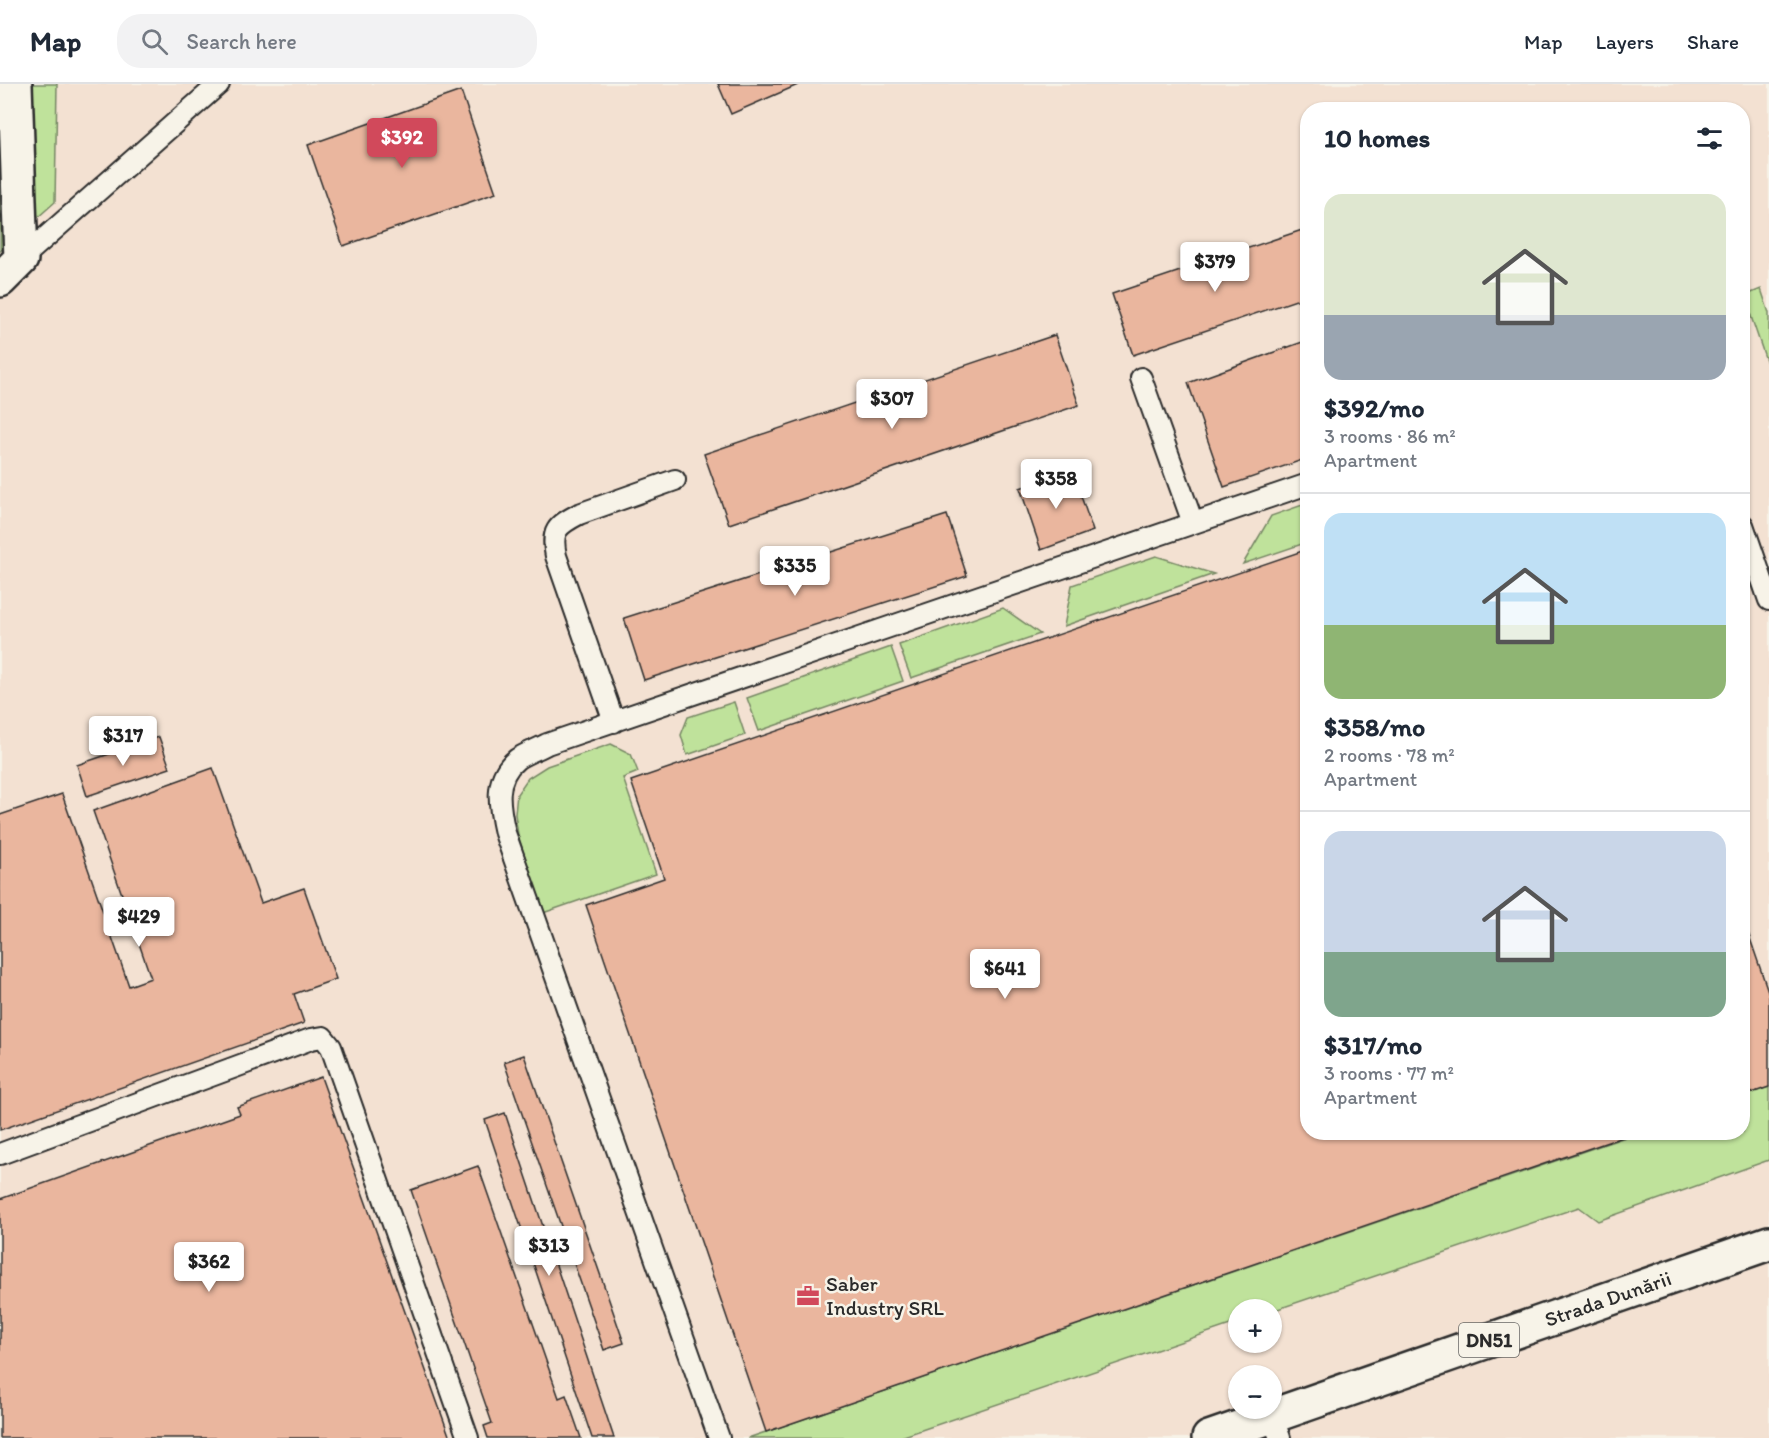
<!DOCTYPE html>
<html lang="en">
<head>
<meta charset="utf-8">
<style>
  body { margin:0; font-family:Itim,sans-serif; background:#f2f2f3; color:#1f2937; height:100vh; display:flex; flex-direction:column; font-size:22px; white-space:nowrap }
  * { box-sizing:border-box; margin:0 }
  p { font-size:20px; color:#747a83 }
  .icon { flex:none; width:33px; height:33px; fill:none; stroke:currentColor; stroke-width:2; stroke-linecap:round; stroke-linejoin:round }
  .map { position:relative; flex:1; overflow:hidden }
  .details { position:absolute; left:1300px; top:18px; width:450px; height:1038px; display:flex; flex-direction:column; background:#fff; border-radius:24px; box-shadow:0 2px 4px #0004 }
  .details>* { flex:none }
  .controls { position:absolute; left:1228px; top:1215px; display:grid; gap:12px }
  .controls a { display:grid; place-items:center; width:54px; height:54px; border-radius:50%; background:#fff; box-shadow:0 2px 4px #0004; font-size:30px }
  .price { position:absolute; translate:-50% -51px; padding:0 14px; border-radius:6px; background:#fff; color:#222; font-size:20px; line-height:39px; filter:drop-shadow(0 2px 3px #0008) }
  .price::after { content:''; position:absolute; left:50%; top:36px; width:18px; height:14px; margin-left:-9px; background:inherit; clip-path:polygon(0 0,100% 0,50% 100%) }
  .price.active { background:#d1495b; color:#fff }
  ul { padding:0; list-style:none }
  li { display:grid; align-content:center; gap:12px; height:318px; padding:0 24px }
  li+li { border-top:2px solid #e0e1e3 }
  li span { display:grid; place-items:center; height:186px; border-radius:18px; color:#555 }
  li>.icon { margin-inline-start:auto }
  span .icon { width:108px; height:108px; fill:#fffc; stroke-width:1 }
  li b { font-size:26px }
  h2 { display:flex; justify-content:space-between; align-items:center; height:72px; padding:0 24px; font-size:26px }
  header { display:flex; align-items:center; gap:36px; box-sizing:border-box; height:84px; padding:0 30px; background:#fff; border-bottom:2px solid #e0e1e3 }
  header strong { font-size:28px }
  nav { display:flex; gap:33px; margin-inline-start:auto; font-size:21px }
  .search { width:420px; height:54px; background:#f2f2f3; display:flex; align-items:center; gap:15px; box-sizing:border-box; padding:0 21px; border-radius:24px; color:#747a83; font-size:22px }
  .map>svg:first-child { display:block }
  .built { fill:#f3e1d2; fill-rule:evenodd }
  .green { fill:#bfe29b; stroke:#758663; stroke-width:1.5 }
  .building { fill:#eab69e; stroke:#2b2b2b; stroke-width:1.5 }
  .lines { fill:none; stroke-linecap:round; stroke-linejoin:round }
  .service-casing { stroke:#2b2b2b; stroke-width:24 }
  .minor-casing { stroke:#2b2b2b; stroke-width:38 }
  .primary-casing { stroke:#2b2b2b; stroke-width:38 }
  .service { stroke:#f7f3e8; stroke-width:20 }
  .minor { stroke:#f7f3e8; stroke-width:33 }
  .primary { stroke:#f7f3e8; stroke-width:33 }
  .labels { text-anchor:middle; stroke-width:5; stroke-linejoin:round; paint-order:stroke }
  .shield { fill:#f7f3e8; stroke:#686764; stroke-width:1.5 }
  .shield-label { font-size:20px; font-weight:bold; fill:#2b2b2b }
  .poi-label { font-size:21px; fill:#2b2b2b; stroke:#f7f3e8; text-anchor:start }
  .street-label { font-size:21px; fill:#2b2b2b; stroke:#f7f3e8 }
</style>
</head>
<body>
<header>
<strong>Map</strong>
<div class="search"><svg class="icon" aria-label="search" viewBox="0 0 24 24"><circle cx="10" cy="10" r="6"/><path d="M15 15l6 6"/></svg>Search here</div>
<nav><a>Map</a><a>Layers</a><a>Share</a></nav>
</header>
<div class="map">
<svg width="1769" height="1354" viewBox="0 0 1769 1354">
  <rect width="100%" height="100%" fill="#f7f3e8"/>
  <filter id="ink" filterUnits="userSpaceOnUse"><feTurbulence type="fractalNoise" baseFrequency=".0167" numOctaves="2"/><feDisplacementMap in="SourceGraphic" scale="12" xChannelSelector="R" yChannelSelector="G"/><feConvolveMatrix kernelMatrix="1 2 1 2 8 2 1 2 1" color-interpolation-filters="sRGB"/></filter>
  <g filter="url(#ink)">
    <path class="built" d="M57,0H1769V1354H0V167L55,118ZM1308,26H1743V1048H1308ZM1239,1226H1272V1258H1239ZM1239,1292H1272V1324H1239Z"/>
    <path class="green" d="M0,0H57L55,118L0,167Z
      M1761,205L1769,229V285L1744,212Z
      M1308,419V458L1243,480L1271,432Z
      M1156,472L1214,490L1064,542L1072,501Z
      M1003,524L1040,550L911,594L899,561Z
      M891,563L903,597L759,647L747,614Z
      M734,618L745,651L687,671L681,651L688,633Z
      M611,660L631,670L638,688L623,694L656,790L543,829L518,751L515,730L517,710L528,694L547,682Z
      M1769,1003V1076L1598,1137L1579,1123L1272,1227V1226H1239V1238L898,1354H748L1637,1049L1743,1048V1012Z"/>
    <path class="building" d="M718,0H800L731,30Z
      M461,7L496,109L343,162L308,61Z
      M1308,144V212L1133,271L1112,210Z
      M1055,251L1079,321L729,440L704,370Z
      M1308,256V374L1224,403L1188,299Z
      M1072,386L1093,447L1041,466L1020,404Z
      M947,431L967,492L644,596L624,534Z
      M1308,465V1048H1637L766,1348L586,821L664,794L631,697Z
      M159,653L170,684L87,712L77,681Z
      M213,684L261,819L304,804L336,895L294,910L304,939L0,1046V731L62,710L129,902L151,894L93,727Z
      M1743,834L1769,910V1003L1743,1012Z
      M524,971L624,1259L604,1266L504,978Z
      M321,993L450,1354H0V1115L240,1030L237,1023Z
      M505,1029L614,1354H592L485,1036Z
      M478,1082L559,1314L566,1311L581,1354H488L484,1342L492,1339L411,1106Z"/>
    <g class="lines">
      <g class="service-casing">
        <path id="service" d="M21,175L219,0
          M1141,294L1193,439
          M1743,441L1769,516
          M614,638L556,472C551,447 556,442 579,430L675,396
          M0,1070L311,955L323,953L331,963L468,1354
          M1272,1332L1280,1354
          M719,1354L505,749C499,723 493,694 517,675C526,669 538,665 547,660L1308,400"/>
      </g>
      <g class="minor-casing">
        <path id="minor" d="M0,196L21,175L15,0"/>
      </g>
      <g class="primary-casing">
        <path id="primary" d="M1209,1354L1769,1159"/>
      </g>
      <use href="#service" class="service"/>
      <use href="#minor" class="minor"/>
      <use href="#primary" class="primary"/>
    </g>
  </g>
  <defs>
    <g id="office-bare" transform="scale(1.8)"><path d="M-6-3h4V-5.5h4V-3h4V5H-6ZM-1-4.5V-3h2v-1.5ZM-6 0V1H6V0Z" fill="#d1495b" stroke="#f7f3e8" stroke-width="2.5" paint-order="stroke"/></g>
  </defs>
  <g fill-rule="evenodd">
    <use href="#office-bare" x="808" y="1212"/>
  </g>
  <g class="labels">
    <rect class="shield" x="1459" y="1239" width="60" height="34" rx="4.5"/>
    <g class="shield-label">
      <text x="1489" y="1263">DN51</text>
    </g>
    <g class="poi-label">
      <text x="826" y="1207">Saber<tspan x="826" dy="24">Industry SRL</tspan></text>
    </g>
    <g class="street-label">
      <text transform="translate(1608 1215) rotate(-19)" y="7">Strada Dunării</text>
    </g>
  </g>
</svg>
<div class="controls">
<a>+</a>
<a>−</a>
</div>
<b class="price active" style="left:402px;top:85px">$392</b>
<b class="price" style="left:1215px;top:209px">$379</b>
<b class="price" style="left:892px;top:346px">$307</b>
<b class="price" style="left:1056px;top:426px">$358</b>
<b class="price" style="left:795px;top:513px">$335</b>
<b class="price" style="left:123px;top:683px">$317</b>
<b class="price" style="left:139px;top:864px">$429</b>
<b class="price" style="left:1005px;top:916px">$641</b>
<b class="price" style="left:549px;top:1193px">$313</b>
<b class="price" style="left:209px;top:1209px">$362</b>
<section class="details">
<h2>10 homes<svg class="icon" aria-label="filters" viewBox="0 0 24 24"><path d="M4 7h16M4 17h16"/><circle cx="9" cy="7" r="2"/><circle cx="15" cy="17" r="2"/></svg></h2>
<ul>
<li><span style="background:linear-gradient(#dfe7d0 65%,#9aa5b1 0)"><svg class="icon" aria-label="home" viewBox="0 0 24 24"><path d="M3 11l9-7 9 7M6 9v11h12V9"/></svg></span><div><b>$392/mo</b><p>3 rooms · 86 m²</p><p>Apartment</p></div></li>
<li><span style="background:linear-gradient(#bfe0f5 60%,#8fb573 0)"><svg class="icon" aria-label="home" viewBox="0 0 24 24"><path d="M3 11l9-7 9 7M6 9v11h12V9"/></svg></span><div><b>$358/mo</b><p>2 rooms · 78 m²</p><p>Apartment</p></div></li>
<li><span style="background:linear-gradient(#c9d6e8 65%,#7fa58c 0)"><svg class="icon" aria-label="home" viewBox="0 0 24 24"><path d="M3 11l9-7 9 7M6 9v11h12V9"/></svg></span><div><b>$317/mo</b><p>3 rooms · 77 m²</p><p>Apartment</p></div></li>
</ul>
</section>
</div>
</body>
</html>
